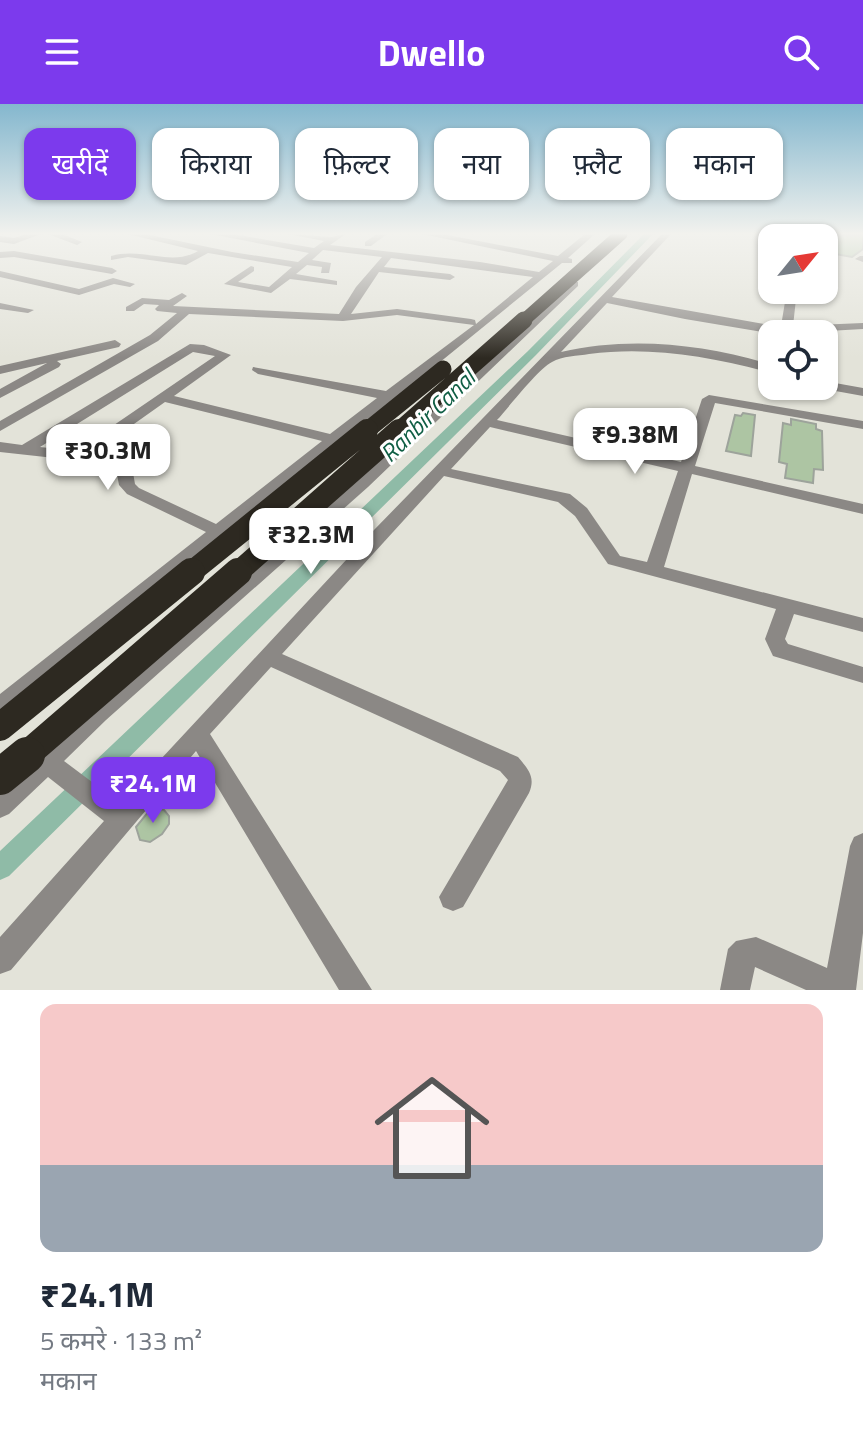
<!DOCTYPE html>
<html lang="hi">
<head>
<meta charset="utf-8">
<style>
  body { margin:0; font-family:"Titillium Web","Noto Sans Devanagari",sans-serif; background:#f6f6f7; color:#1f2937; height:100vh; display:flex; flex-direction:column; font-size:30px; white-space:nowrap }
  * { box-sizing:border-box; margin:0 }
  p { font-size:26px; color:#747a83 }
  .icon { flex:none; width:44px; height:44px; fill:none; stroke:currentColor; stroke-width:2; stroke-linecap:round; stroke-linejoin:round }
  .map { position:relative; height:886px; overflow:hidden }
  .side { display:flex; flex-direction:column; background:#fff; flex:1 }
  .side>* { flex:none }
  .guide { position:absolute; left:24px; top:24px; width:816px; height:72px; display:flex; gap:16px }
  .needle { width:52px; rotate:60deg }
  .buttons { position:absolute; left:758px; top:120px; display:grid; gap:16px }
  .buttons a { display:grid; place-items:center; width:80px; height:80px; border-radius:16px; background:#fff; box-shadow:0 2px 6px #0004; font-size:40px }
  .price { position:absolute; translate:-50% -68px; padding:0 18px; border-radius:16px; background:#fff; color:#222; font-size:26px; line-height:52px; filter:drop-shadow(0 2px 4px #0008) }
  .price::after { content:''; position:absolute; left:50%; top:48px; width:24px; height:18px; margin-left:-12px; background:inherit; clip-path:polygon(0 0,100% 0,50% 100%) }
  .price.selected { background:#7c3aed; color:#fff }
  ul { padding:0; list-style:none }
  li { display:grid; align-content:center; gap:16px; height:424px; padding:0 40px }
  li span { display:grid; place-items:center; height:248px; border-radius:16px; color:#555 }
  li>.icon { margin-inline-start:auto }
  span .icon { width:144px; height:144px; fill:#fffc; stroke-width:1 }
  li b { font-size:34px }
  .pill { padding:0 28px; border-radius:16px; background:#fff; box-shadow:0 2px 6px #0004; font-size:28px; line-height:72px }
  .pill.selected { background:#7c3aed; color:#fff }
  header { display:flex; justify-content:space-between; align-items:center; height:104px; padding:0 40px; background:#7c3aed; color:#fff; font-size:36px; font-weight:700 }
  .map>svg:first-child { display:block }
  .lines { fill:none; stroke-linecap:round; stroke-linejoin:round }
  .canal { fill:#8fbba7; fill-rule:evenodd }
  .building { fill:#adc5a3; stroke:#9da39b; stroke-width:2 }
  .minor { fill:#8b8885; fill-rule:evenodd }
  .highway-bridge-far4 { stroke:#2d2921; stroke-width:13 }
  .highway-bridge-far3 { stroke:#2d2921; stroke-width:17 }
  .highway-bridge-far2 { stroke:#2d2921; stroke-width:22 }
  .highway-bridge-far1 { stroke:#2d2921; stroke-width:28 }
  .highway-bridge { stroke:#2d2921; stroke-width:36 }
  .labels { text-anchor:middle; stroke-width:6; stroke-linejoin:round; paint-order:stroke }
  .water-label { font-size:24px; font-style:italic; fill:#0f5e44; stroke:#fff }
</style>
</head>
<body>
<header><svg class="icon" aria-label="menu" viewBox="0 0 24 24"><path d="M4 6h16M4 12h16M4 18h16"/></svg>Dwello<svg class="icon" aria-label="search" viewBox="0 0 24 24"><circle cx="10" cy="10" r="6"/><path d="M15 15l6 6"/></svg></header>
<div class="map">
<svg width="863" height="886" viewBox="0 0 863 886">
  <rect width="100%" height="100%" fill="#e3e3d9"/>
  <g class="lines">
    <path class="canal" d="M644,130H653L536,251L9,772L0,776V747L528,247Z"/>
  </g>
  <path class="building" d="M824,130H863V145L852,153L824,148Z
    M743,309L755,311L751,352L726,347L735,311L741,312Z
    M791,315L816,320V325L822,327L823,366L814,365L813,379L785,374L787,360L779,358L783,319L791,321Z
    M156,705L164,706L169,712V720L162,730L150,738L140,736L136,723L149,707Z"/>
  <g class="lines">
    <path class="minor" d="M27,130H41L14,140L0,138V132L14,134Z
      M48,130H62L82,138L77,141Z
      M127,130H145L232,148L298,158L309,149L210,130H232L314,144L324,137L288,130L331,133L346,130L330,141L480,158L539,168L553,157L422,130H442L558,152L585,130H595L568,154L572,155V159H562L8,609L0,612V590L206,428L127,390L119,381L116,365L109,360L0,348V338L22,341L190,240L204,241L231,251L174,292L330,330L377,294L258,270L252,266L253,263L386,287L474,221L397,211L343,217L189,210L158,237L0,327V317L150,231L177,209L157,207L155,205L159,201L144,200L134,207H126V203L142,194L169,196L182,189L187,192L173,202L339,210L356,183L382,153L323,146L312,156L331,159L329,169H321L322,163L307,161L296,170L337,177V181L290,175L271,189L224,180L251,162L254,163V167L238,178L269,183L292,163L208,149L186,161L128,153L111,156V152C143,143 171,163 198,147ZM391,154L533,173L476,220L475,216L471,215L397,205L351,210L379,168L450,176L455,173L450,170L384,163ZM193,248L215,252L76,347L40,343ZM165,298L322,337L216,420L139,384L135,380L132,363L118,353L93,349Z
      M377,130H387L371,142H365V138Z
      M662,130H671L612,193L775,222H781L787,186H797L793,222L863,219V225L775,230L685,215L607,199L561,248C630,232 705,240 772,261V269C711,253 652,242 589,250C578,252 562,252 552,258C538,265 509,303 497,316L681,358L702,295L709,291L863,317V325L715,299L695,362L863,400V410L692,370L664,463L863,514V528L794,510L785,535L788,540L863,563V579L773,552L765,535L776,505L608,460L575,412L558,398L444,372L282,550L518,653C528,665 536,673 529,689L463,803L453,807L443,803L439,793L508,676L500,667L271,563L210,630L372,886H339L196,647L11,866L0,870V833L104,717L48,673L9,710L0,714V685L90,602L356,377L570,178H578V182L368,383L106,616L64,657L120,699L374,426ZM490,323L678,367L647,458L620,452L587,404L570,390L451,365Z
      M14,147L112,164L117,167L112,170L14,153L0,154V148Z
      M860,152H863V158L855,155Z
      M0,167L79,185L113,174L135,180L130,183L114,180L79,191L0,173Z
      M0,199L34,206L28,209L0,205Z
      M115,236L121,240L119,243L57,257L61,260L59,263L0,294V285L47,259L0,270V262Z
      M824,277L863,284V292L819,284L824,282Z
      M863,729V829L856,886H806L755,863L750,886H720L728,845L736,837L756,833L827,864L850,742L854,733Z"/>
    <path class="highway-bridge-far4" d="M522,218L621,130"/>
    <path class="highway-bridge-far3" d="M365,328L443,265
      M397,328L524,216"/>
    <path class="highway-bridge-far2" d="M189,470L367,326
      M236,470L399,326"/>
    <path class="highway-bridge-far1" d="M0,623L191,468
      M24,653L238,468"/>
    <path class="highway-bridge" d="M0,673L27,651"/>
  </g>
  <linearGradient id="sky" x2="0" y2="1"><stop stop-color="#84b7ce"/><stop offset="0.51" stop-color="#f2f2ee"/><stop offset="1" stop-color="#f2f2ee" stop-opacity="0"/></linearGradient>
  <rect width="863" height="254" fill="url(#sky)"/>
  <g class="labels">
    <g class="water-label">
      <text transform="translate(428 312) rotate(-44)" y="8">Ranbir Canal</text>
    </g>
  </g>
</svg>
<div class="buttons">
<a><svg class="needle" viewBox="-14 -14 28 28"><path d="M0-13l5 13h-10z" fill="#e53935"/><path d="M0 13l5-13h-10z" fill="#747a83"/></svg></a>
<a><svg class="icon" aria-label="locate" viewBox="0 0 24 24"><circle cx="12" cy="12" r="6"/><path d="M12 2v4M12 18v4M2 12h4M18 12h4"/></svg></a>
</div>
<b class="price" style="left:635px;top:372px">₹9.38M</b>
<b class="price" style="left:108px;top:388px">₹30.3M</b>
<b class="price" style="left:311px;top:472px">₹32.3M</b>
<b class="price selected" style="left:153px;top:721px">₹24.1M</b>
<div class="guide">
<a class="pill selected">खरीदें</a>
<a class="pill">किराया</a>
<a class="pill">फ़िल्टर</a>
<a class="pill">नया</a>
<a class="pill">फ़्लैट</a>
<a class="pill">मकान</a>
</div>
</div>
<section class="side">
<ul>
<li><span style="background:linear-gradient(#f6c9c9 65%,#9aa5b1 0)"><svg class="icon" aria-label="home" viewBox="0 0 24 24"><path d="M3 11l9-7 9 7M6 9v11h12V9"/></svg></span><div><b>₹24.1M</b><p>5 कमरे · 133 m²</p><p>मकान</p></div></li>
</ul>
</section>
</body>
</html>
